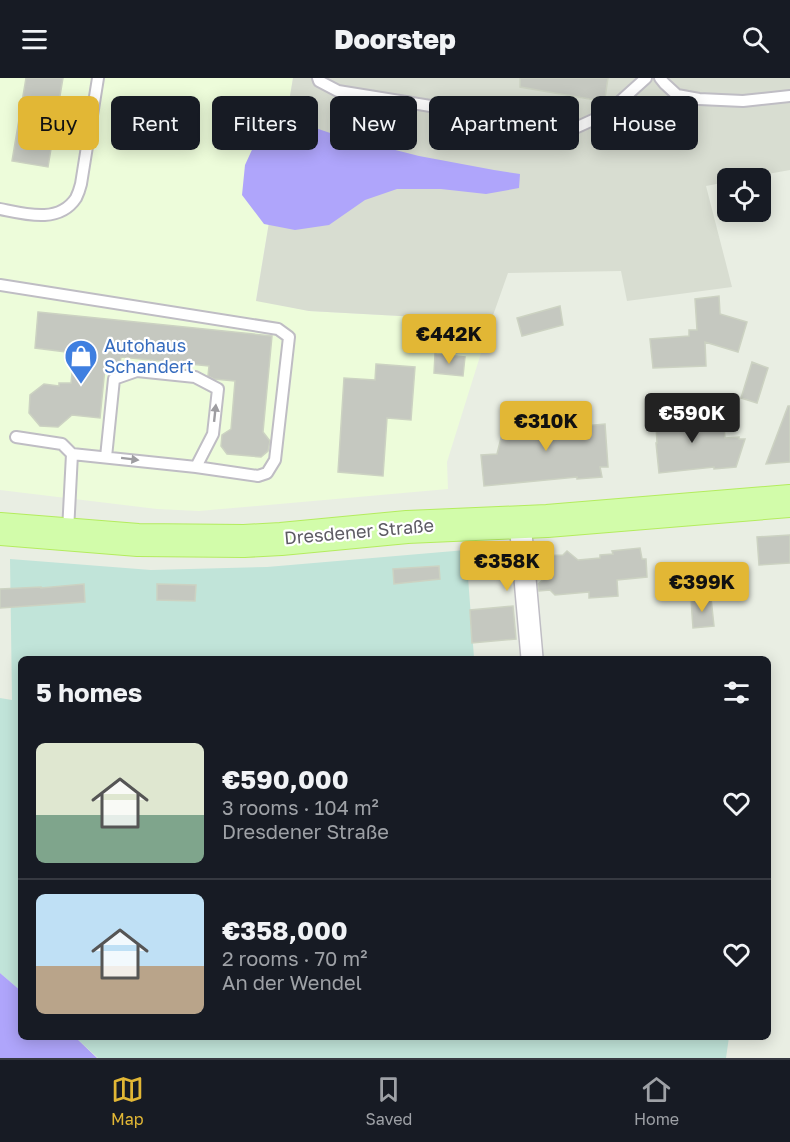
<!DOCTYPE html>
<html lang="en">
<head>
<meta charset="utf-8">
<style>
  body { margin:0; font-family:"Golos Text",sans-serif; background:#242831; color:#f1f3f6; height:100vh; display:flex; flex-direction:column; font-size:22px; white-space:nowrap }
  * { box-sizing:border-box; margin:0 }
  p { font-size:20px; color:#9ea1a6 }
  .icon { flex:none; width:33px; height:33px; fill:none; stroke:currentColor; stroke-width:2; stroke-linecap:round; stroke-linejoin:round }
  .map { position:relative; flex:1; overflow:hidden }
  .details { position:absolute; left:18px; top:578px; width:753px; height:384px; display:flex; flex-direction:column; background:#171b24; border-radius:9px; box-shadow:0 3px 15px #0003 }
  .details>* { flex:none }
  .top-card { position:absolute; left:18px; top:18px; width:754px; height:54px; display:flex; gap:12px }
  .buttons { position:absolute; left:717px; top:90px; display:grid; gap:12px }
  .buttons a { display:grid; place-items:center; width:54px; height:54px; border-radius:9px; background:#171b24; box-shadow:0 3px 15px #0003; font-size:30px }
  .price { position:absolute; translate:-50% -51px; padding:0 14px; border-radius:6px; background:#e2b735; color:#111; font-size:20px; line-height:39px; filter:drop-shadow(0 2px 3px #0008) }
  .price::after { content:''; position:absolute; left:50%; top:36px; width:18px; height:14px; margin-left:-9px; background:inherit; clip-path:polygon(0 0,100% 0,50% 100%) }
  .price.on { background:#222; color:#fff }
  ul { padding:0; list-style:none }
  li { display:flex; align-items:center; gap:18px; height:150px; padding:0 18px }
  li+li { border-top:2px solid #363941 }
  li span { display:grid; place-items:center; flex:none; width:168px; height:120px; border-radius:9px; color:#555 }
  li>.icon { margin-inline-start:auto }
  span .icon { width:72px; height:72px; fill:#fffc; stroke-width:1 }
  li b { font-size:26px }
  h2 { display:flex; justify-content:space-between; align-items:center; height:72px; padding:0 18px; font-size:26px }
  .tag { padding:0 21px; border-radius:9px; background:#171b24; box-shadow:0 3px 15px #0003; font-size:21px; line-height:54px }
  .tag.on { background:#e2b735; color:#111 }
  header { display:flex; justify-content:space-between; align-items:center; height:78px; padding:0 18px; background:#171b24; font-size:27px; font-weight:800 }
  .tabs { display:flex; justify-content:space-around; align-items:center; height:84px; border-top:2px solid #363941; background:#171b24; font-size:16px; color:#9ea1a6 }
  .tabs a { display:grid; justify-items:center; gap:3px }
  .tabs .on { color:#e2b735 }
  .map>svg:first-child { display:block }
  .commercial { fill:#edfcda }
  .education { fill:#d8ddd1 }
  .green { fill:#c1e4d9 }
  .water { fill:#afa5fb }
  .building { fill:#c5c8c0; stroke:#ccd2c2; stroke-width:1.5 }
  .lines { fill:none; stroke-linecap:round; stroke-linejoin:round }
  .service-casing { stroke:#bfbdc4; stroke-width:14 }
  .minor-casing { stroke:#bfbdc4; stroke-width:24 }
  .primary-casing { stroke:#b4ec5e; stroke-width:34 }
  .service { stroke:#fff; stroke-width:10 }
  .minor { stroke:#fff; stroke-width:21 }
  .primary { stroke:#d2fcaa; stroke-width:32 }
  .oneway { fill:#9e9da1 }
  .labels { text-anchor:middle; stroke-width:4.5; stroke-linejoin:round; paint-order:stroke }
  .shop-label { font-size:18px; fill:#366cbe; stroke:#fff; text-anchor:start }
  .street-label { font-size:18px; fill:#5d5b63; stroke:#fff }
</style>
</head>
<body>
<header><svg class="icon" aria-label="menu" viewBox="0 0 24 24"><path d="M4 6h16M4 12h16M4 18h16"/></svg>Doorstep<svg class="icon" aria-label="search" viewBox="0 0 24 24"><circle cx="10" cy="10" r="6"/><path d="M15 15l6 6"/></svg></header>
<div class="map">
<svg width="790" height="980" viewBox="0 0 790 980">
  <rect width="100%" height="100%" fill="#e9eee3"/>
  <path class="commercial" d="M0,0H293L256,222L309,233L491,243L447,384L448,411L199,433L157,431L0,412Z"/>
  <path class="education" d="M293,0H790V92L745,100H728L727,104L706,108L732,209L627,223L621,193L508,195L491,243L309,233L256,223Z"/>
  <path class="green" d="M466,472L474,580H21V913L0,895V620L12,622L10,481L151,492L267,489Z
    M75,959H729L726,980H98Z"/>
  <path class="water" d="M276,43H295L336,57L419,78L494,92L520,96L519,110L486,116L441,111H397L365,122L329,147L295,152L264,146L242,117L245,87L256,63Z
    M0,895L21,913V958L75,959L97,980H0Z"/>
  <path class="building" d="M26,0H63L48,89L12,83Z
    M520,0H608L605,20L596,19L595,22L520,9Z
    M719,218L720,236L747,244L738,274L705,264L706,288L653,290L650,261L689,258V252H697L695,221Z
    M560,228L563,247L522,258L517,240Z
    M38,234L272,258L263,354L270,363L268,373L261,379L227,376L221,368L222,357L231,351L235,303L214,301L208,298L209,288L121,279L119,291L105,290L100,340L72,337L58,349L40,348L29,335L30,317L44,306L59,308V305H71L74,275L35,270Z
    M435,276L465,279L463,298L434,295Z
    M752,284L768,290L757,325L741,320Z
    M376,286L415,289L411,342L387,340L383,398L338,394L344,300L375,302Z
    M673,328L674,336L698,335V352L724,349L725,360L739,359V361H745L736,389L714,391V389L659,395L656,365H657L655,329Z
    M788,328H790V384L766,386Z
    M547,333V336L559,335L560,350L605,346L608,389H600L602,399L577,401V399L484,408L481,377L497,376L504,348L521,352L524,338Z
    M790,457V485L759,487L757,459Z
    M640,470L642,481H646L647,499L617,502L618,518L589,520V514L555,517L550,512L539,513L538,506L548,497L542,491L541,478L563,477L567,473L578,482L600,480V477L613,476L612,473Z
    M439,488L440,501L394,506L393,491Z
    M84,506L85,524L0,530V511L41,509V510Z
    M157,506L196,507L195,523L157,522Z
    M711,520L714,548L693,550L691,522Z
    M513,528L516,561L472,565L470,532Z"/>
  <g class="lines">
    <g class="service-casing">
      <path id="service" d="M318,0L319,3L338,13L573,51L606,36L646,0
        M660,0L664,5L677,17L699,21L743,23L790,18
        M0,131C25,136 59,146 76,120C78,116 80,110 81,106L98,0
        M0,207L278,251L289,259L275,382L267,395L258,398L196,389L72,376L62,366L16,359
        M106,379L114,301L137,293L195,299L218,311L213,356L196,389
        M68,453L72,376"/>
    </g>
    <g class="minor-casing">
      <path id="minor" d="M520,444L532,580"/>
    </g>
    <g class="primary-casing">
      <path id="primary" d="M0,451L138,462L244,463L281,461L407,449L547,443L790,423"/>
    </g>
    <use href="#service" class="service"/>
    <use href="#minor" class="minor"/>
    <use href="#primary" class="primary"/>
  </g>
  <defs><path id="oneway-solid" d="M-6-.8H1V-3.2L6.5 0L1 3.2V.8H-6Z" transform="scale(1.5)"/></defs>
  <g class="oneway">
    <use href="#oneway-solid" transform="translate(215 335) rotate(-84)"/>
    <use href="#oneway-solid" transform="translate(130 381) rotate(7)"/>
  </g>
  <defs>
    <g id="shop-pin" transform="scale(1.725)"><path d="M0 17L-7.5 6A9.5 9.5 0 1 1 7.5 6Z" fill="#3f7fe0" stroke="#fff"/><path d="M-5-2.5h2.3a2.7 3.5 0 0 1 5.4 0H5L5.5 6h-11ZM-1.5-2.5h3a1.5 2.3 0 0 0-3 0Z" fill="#fff"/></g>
  </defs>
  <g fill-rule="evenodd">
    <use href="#shop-pin" x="81" y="278"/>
  </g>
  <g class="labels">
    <g class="shop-label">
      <text x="104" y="274">Autohaus<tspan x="104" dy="21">Schandert</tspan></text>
    </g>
    <g class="street-label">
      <text transform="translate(359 454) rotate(-5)" y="6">Dresdener Straße</text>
    </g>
  </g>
</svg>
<div class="buttons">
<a><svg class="icon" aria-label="locate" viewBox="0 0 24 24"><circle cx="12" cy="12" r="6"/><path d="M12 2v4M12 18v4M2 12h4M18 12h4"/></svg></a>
</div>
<b class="price" style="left:449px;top:287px">€442K</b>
<b class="price on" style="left:692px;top:366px">€590K</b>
<b class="price" style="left:546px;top:374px">€310K</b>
<b class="price" style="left:507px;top:514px">€358K</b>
<b class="price" style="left:702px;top:535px">€399K</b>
<div class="top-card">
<a class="tag on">Buy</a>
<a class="tag">Rent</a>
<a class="tag">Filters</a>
<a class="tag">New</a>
<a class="tag">Apartment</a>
<a class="tag">House</a>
</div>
<section class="details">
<h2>5 homes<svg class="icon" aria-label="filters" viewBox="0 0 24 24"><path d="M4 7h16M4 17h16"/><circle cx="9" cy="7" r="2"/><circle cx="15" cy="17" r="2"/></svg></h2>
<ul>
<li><span style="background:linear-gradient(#dfe7d0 60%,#7fa58c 0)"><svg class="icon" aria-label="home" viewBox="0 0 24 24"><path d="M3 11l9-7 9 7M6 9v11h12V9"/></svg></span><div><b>€590,000</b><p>3 rooms · 104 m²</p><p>Dresdener Straße</p></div><svg class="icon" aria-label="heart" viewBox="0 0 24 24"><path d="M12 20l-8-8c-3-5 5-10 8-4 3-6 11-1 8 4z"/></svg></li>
<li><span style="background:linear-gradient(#bfe0f5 60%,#b9a48a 0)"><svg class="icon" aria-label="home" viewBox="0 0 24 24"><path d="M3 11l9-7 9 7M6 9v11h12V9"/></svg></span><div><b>€358,000</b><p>2 rooms · 70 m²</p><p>An der Wendel</p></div><svg class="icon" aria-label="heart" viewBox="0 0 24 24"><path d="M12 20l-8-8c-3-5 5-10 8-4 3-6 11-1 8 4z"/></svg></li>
</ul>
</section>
</div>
<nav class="tabs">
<a class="on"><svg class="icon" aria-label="map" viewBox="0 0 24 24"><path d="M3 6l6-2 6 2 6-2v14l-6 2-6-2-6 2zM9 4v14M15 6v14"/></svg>Map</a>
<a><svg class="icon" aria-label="saved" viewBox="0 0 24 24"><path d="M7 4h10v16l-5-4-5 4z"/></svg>Saved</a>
<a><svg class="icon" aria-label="home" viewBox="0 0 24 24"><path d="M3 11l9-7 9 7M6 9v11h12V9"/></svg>Home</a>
</nav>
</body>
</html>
